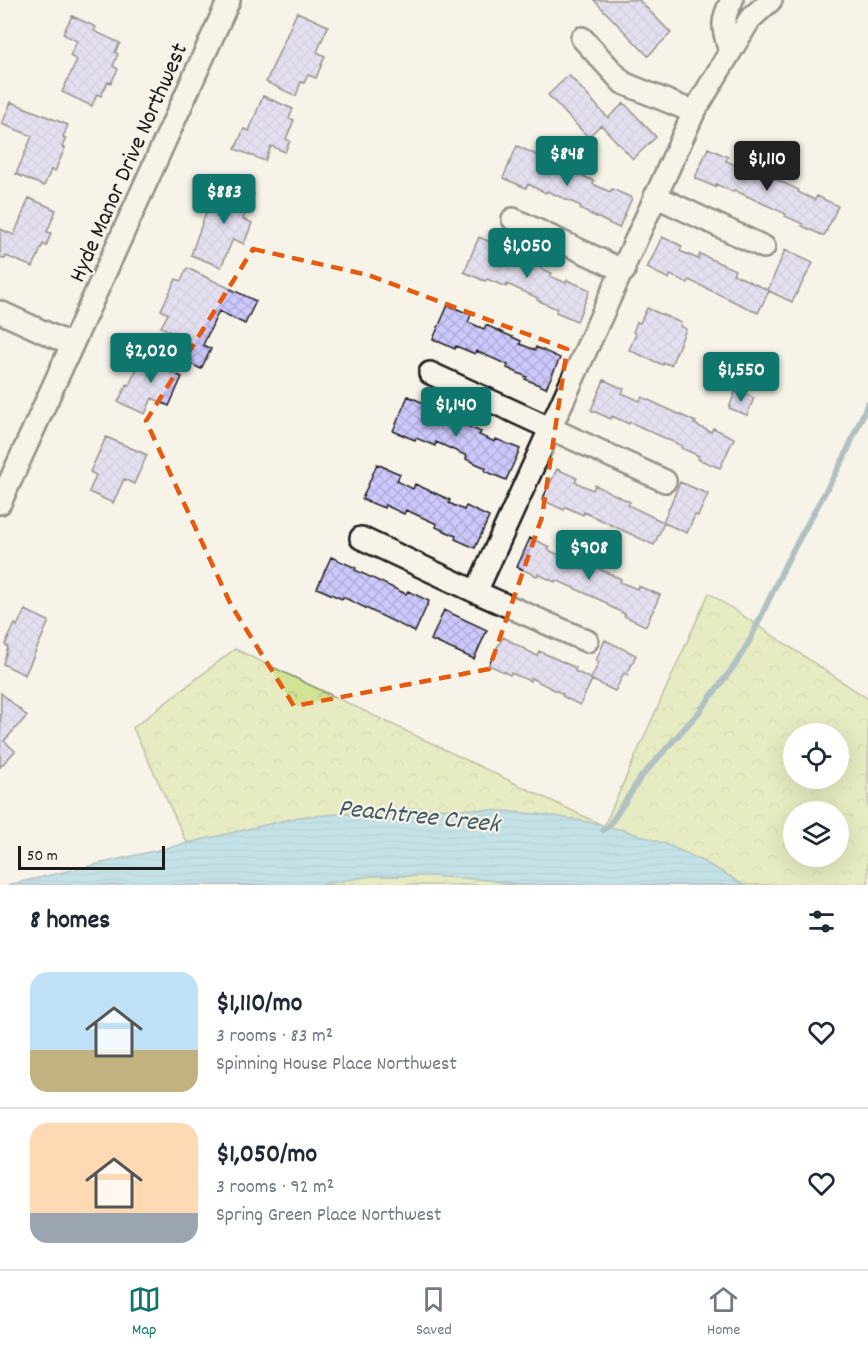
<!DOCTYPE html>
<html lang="en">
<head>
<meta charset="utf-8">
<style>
  body { margin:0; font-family:Dekko,sans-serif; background:#f2f2f3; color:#1f2937; height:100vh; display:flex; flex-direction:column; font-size:22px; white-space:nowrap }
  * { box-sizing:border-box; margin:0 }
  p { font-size:20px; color:#747a83 }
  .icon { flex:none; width:33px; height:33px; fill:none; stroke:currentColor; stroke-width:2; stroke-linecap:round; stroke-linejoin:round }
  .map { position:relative; height:885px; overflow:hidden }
  .panel { display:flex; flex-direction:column; background:#fff; flex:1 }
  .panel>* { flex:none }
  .controls { position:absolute; left:783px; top:723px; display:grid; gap:12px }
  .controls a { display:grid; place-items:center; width:66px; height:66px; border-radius:50%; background:#fff; box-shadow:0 6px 24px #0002; font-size:30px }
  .scale { position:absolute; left:18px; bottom:15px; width:147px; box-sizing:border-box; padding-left:6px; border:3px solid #1c1c1c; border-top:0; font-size:16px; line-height:21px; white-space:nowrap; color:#1c1c1c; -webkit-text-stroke:4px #f7f3e8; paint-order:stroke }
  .price { position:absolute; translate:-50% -51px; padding:0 14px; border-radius:6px; background:#0f766e; color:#fff; font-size:20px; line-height:39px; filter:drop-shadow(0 2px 3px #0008) }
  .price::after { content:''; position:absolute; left:50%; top:36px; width:18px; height:14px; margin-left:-9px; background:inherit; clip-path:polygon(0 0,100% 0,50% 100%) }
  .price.selected { background:#222; color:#fff }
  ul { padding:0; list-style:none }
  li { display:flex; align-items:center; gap:18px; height:150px; padding:0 30px }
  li+li { border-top:2px solid #e0e1e3 }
  li span { display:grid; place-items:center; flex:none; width:168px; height:120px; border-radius:18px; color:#555 }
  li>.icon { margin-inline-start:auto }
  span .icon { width:72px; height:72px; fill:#fffc; stroke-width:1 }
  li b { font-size:26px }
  h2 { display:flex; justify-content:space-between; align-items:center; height:72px; padding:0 30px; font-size:26px }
  .dock { display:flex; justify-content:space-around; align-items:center; height:84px; border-top:2px solid #e0e1e3; background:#fff; font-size:16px; color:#747a83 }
  .dock a { display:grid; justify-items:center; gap:3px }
  .dock .selected { color:#0f766e }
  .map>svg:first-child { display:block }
  .forest { fill:url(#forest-crowns); stroke:#778059; stroke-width:1.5; fill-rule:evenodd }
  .water { fill:url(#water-rules); stroke:#5b8695; stroke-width:1.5 }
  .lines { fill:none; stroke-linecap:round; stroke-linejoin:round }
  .stream { stroke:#5b8695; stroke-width:6 }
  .building { fill:url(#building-cross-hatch); stroke:#1c1c1c; stroke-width:1.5 }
  .minor-casing { stroke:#1c1c1c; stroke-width:26 }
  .minor { stroke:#f7f3e8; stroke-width:21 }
  .marked { fill:none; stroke:#e8590c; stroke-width:4.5; stroke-dasharray:12 8; stroke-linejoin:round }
  .labels { text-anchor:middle; stroke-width:4.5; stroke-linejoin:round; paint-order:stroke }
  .street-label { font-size:24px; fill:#1c1c1c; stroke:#f7f3e8 }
  .water-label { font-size:26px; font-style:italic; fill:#415a63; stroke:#f7f3e8 }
</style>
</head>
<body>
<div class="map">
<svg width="868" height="885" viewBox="0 0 868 885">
  <defs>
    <pattern id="forest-crowns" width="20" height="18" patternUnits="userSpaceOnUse" patternTransform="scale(1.5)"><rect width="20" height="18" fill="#d2e396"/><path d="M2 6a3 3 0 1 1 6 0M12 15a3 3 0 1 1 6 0" fill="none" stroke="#b4c281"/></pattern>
    <pattern id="water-rules" width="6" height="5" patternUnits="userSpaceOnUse" patternTransform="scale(1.5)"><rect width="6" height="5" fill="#85cde6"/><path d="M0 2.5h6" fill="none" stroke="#72afc5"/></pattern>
    <pattern id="building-cross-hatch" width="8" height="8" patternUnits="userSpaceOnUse" patternTransform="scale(1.5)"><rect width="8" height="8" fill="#cdc8fb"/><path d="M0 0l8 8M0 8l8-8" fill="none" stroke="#afabd7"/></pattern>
  </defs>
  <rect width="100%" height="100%" fill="#f7f3e8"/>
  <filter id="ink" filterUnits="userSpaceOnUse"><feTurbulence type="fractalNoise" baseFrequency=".0167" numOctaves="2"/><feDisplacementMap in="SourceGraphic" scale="12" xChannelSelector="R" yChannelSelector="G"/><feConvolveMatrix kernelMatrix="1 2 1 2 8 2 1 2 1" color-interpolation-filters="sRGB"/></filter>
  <g filter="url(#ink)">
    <path class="forest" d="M709,593L868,699V885H207L133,728L235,649L604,826ZM794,734H838V778H794ZM794,812H838V856H794Z"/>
    <path class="water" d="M423,808C519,809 618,816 704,862C717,869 731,876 743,885H521L489,880L430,876H371L318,885H8L299,817Z"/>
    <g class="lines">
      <path class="stream" d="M603,830L609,826L641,777L699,712L735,665L750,640L787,561L844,458L868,403"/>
    </g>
    <path class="building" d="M594,0H639L671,33L648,56Z
      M297,12L328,26L317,52L325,56L316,78L308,75L304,83L301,82L296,96L266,82Z
      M72,16L96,27L94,31L120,43L115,52L118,54L113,66L118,69L111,83L108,82L101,96L97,94L92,106L62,92L77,60L70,56L77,41L63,34Z
      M569,75L608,118L624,103L656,137L633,159L601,125L588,137L548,95Z
      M263,96L293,109L289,118L294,120L286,139L290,141L285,152L271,146L265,161L235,149L244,129L249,131Z
      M11,102L68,125L63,137L66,138L62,147L65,148L55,171L51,170L44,186L16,174L32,136L2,124Z
      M517,146L541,157L540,161L557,168L559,165L594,181L593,184L610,192L612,189L632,198L619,228L580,209L581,206L547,191L546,193L528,184L526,188L503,178Z
      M708,148L728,157L726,161L744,169L745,165L799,190L798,192L815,200L817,196L838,206L824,236L802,226L803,224L785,216L786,214L734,190L733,192L716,184L715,187L695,178Z
      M227,182L254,194L243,219L252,223L244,244L233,239L221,267L191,255L206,212L209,213L216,197L220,199Z
      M29,198L56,210L47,232L51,233L46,246L43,244L33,267L6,256L5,259L0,257V229L14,235Z
      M479,237L501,247L498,255L515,262L517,258L552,273L550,276L566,283L567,280L590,290L577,321L556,312L557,309L537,300L538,298L507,284L506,287L487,279L485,281L464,272Z
      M662,237L682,246L680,251L698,259L700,254L735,270L733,274L768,290L785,250L813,263L792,302L769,291L758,313L689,280L688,283L670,275L669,279L647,268Z
      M187,268L256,301L245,324L219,311L203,345L211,349L201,369L178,358L187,340L161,327L168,314L161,310L176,279L181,281Z
      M448,305L471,315L468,322L484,329L486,325L521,341L520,344L535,350L536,347L560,358L546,388L525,379L527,377L507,368L508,365L476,351L475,354L456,346L455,349L433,339Z
      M647,308L681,323L680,326L686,329L671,365L664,363L663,365L629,350L636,334L633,332L637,322L640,323Z
      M145,352L173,365L170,372L182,377L169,406L152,398L145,414L118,402L127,384L129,385Z
      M604,380L624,389L622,393L640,401L642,397L696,422L694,424L711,432L713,428L734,438L720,468L698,459L699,456L681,448L682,446L630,422L629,424L612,416L611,419L591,410Z
      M736,390L754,398L747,415L729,408Z
      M408,396L430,406L427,414L444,421L446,417L481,432L479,435L495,442L496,439L520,449L506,480L485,471L486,468L466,459L467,456L436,442L435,446L416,438L415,440L393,431Z
      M106,437L147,455L134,484L124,479L113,503L89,492L96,475L90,472Z
      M377,464L400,474L397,481L413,489L415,484L450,500L449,503L464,510L466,506L489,517L475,548L455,539L456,536L436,527L437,524L406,510L404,514L385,505L384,508L362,499Z
      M557,469L577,478L575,482L593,490L595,485L630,502L628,505L663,522L680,482L708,494L698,516L695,515L687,533L664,523L654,545L584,512L583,515L566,507L564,510L542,500Z
      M530,538L550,547L548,550L566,558L567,554L621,579L620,582L637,589L638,586L660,595L646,626L624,616L625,614L607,605V603L556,580L555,582L538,574L537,576L517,567Z
      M331,557L356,568L355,570L406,594L408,591L429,601L415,632L343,597L342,599L317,588Z
      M25,610L49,621L25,675L3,664L8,647L5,645L15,624L17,626Z
      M444,610L487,630L474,659L431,640Z
      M503,637L537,656L539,651L576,668L575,671L591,679L599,662L596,660L605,640L636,655L627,675L624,673L615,691L592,680L580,705L562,696L563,694L531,678L530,681L511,673L510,675L489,665Z
      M1,693L27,716L4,741L15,751L0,767Z"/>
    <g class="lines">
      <g class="minor-casing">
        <path id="minor" d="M582,38L623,83L694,112
          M730,52C723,29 720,22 732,0
          M655,196L764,247
          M513,219L624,271
          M0,312L72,345L0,503
          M72,345L229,0
          M430,373L665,481
          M361,538L476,592L587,641
          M476,592L694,112L750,19L771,0"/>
      </g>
      <use href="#minor" class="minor"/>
    </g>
  </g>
  <path d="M0 0H868V885H0ZM253,249L368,275L567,349L542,517L489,669L294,706L231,605L146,421Z" fill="#f7f3e8" fill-opacity=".55" fill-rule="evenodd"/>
  <path class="marked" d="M253,249L368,275L567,349L542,517L489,669L294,706L231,605L146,421Z"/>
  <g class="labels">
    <g class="street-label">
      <text transform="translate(127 162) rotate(-66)" y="8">Hyde Manor Drive Northwest</text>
    </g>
    <g class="water-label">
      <text transform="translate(419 814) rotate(6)" y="9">Peachtree Creek</text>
    </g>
  </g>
</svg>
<div class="controls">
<a><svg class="icon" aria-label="locate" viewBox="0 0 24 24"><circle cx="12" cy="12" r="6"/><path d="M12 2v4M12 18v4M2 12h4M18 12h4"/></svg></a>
<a><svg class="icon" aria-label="layers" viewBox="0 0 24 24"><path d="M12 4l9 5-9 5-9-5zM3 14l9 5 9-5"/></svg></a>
</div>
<div class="scale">50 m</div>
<b class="price" style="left:567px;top:187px">$848</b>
<b class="price selected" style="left:767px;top:192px">$1,110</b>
<b class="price" style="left:224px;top:225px">$883</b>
<b class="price" style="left:527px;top:279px">$1,050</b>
<b class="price" style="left:151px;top:384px">$2,020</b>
<b class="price" style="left:741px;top:403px">$1,550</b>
<b class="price" style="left:456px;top:438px">$1,140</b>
<b class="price" style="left:589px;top:581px">$908</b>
</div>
<section class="panel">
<h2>8 homes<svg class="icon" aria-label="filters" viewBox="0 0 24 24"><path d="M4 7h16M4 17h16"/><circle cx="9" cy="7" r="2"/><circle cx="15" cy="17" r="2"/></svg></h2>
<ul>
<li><span style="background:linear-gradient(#bfe0f5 65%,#c2b280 0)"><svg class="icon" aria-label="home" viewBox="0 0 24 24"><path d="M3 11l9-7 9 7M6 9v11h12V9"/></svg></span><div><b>$1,110/mo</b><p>3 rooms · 83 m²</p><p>Spinning House Place Northwest</p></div><svg class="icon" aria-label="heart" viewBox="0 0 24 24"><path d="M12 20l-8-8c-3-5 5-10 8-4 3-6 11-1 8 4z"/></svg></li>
<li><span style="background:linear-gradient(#ffd9b3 75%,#9aa5b1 0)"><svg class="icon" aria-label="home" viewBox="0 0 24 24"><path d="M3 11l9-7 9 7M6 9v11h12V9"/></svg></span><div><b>$1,050/mo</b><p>3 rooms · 92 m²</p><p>Spring Green Place Northwest</p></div><svg class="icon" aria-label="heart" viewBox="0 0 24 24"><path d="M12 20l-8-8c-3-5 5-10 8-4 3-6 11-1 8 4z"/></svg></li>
</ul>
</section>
<nav class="dock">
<a class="selected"><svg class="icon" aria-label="map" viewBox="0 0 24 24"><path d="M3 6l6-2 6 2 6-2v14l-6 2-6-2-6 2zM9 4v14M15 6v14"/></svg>Map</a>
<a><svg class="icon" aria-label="saved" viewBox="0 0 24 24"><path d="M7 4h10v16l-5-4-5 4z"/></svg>Saved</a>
<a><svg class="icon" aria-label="home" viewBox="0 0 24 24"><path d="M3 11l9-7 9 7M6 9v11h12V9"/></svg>Home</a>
</nav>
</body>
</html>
